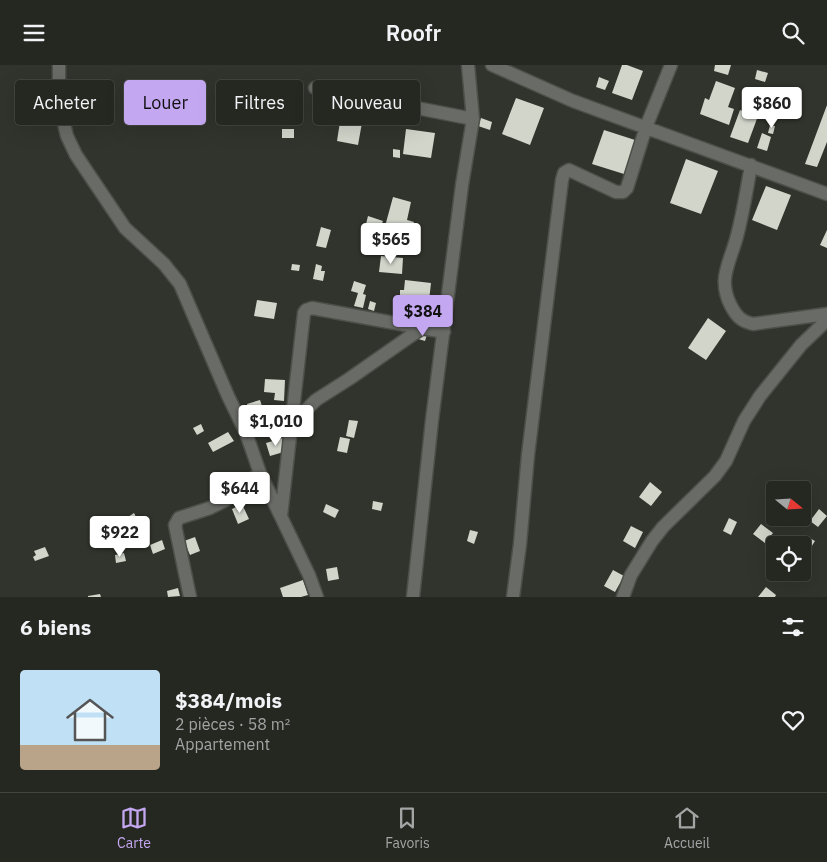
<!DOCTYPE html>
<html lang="fr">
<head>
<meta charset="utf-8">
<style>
  body { margin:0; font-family:"IBM Plex Sans",sans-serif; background:#2d2f2a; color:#f1f3f6; height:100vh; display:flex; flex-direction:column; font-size:19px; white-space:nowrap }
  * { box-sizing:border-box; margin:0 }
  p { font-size:16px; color:#a3a5a5 }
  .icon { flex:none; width:28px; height:28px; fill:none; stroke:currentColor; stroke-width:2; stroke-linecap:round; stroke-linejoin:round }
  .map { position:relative; height:532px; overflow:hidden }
  .panel { display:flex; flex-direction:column; background:#252721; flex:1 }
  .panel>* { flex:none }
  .top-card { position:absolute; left:15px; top:15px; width:500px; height:45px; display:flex; gap:10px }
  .needle { width:32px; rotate:108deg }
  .tools { position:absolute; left:766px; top:416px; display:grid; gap:10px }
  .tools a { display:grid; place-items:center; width:45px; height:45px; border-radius:5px; background:#252721; box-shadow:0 5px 20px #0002,0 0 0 1px #42443f; font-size:25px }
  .price { position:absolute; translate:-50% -42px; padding:0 11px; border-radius:5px; background:#fff; color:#222; font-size:16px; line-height:32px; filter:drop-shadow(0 1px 2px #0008) }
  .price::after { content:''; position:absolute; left:50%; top:30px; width:15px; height:11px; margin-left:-8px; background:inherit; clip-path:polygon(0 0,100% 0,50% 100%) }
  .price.on { background:#c4a7f1; color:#111 }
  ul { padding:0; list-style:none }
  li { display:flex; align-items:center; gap:15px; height:125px; padding:0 20px }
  li span { display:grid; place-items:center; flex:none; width:140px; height:100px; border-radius:5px; color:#555 }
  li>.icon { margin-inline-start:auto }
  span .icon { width:60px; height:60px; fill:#fffc; stroke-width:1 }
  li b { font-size:21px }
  h2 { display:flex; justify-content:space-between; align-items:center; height:60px; padding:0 20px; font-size:21px }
  .tag { padding:0 18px; border-radius:5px; background:#252721; box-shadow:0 5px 20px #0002,0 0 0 1px #42443f; font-size:18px; line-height:45px }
  .tag.on { background:#c4a7f1; color:#111 }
  header { display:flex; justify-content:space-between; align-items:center; height:65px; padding:0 20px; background:#252721; font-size:22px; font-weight:600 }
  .menu { display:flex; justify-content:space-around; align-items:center; height:70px; border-top:1px solid #42443f; background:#252721; font-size:14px; color:#a3a5a5 }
  .menu a { display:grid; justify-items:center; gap:2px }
  .menu .on { color:#c4a7f1 }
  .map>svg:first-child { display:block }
  .building { fill:#d1d5ca }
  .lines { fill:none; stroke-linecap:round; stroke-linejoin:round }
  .minor-casing { stroke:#4d5049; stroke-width:15 }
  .minor { stroke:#696b66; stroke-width:12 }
</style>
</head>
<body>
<header><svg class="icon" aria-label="menu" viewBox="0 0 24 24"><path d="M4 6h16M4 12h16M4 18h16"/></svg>Roofr<svg class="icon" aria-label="search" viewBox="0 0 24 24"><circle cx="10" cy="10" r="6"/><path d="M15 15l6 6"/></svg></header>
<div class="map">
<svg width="827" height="532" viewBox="0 0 827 532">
  <rect width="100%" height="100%" fill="#31342c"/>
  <path class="building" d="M622,0H627L643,6L632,35L612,28Z
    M715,0H731L728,10L714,6Z
    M757,5L768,8L765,17L755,14Z
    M599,12L609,16L605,25L596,22Z
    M716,16L735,23L728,42L734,44L729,60L700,49L705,33L709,35Z
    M313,30L330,32V40L312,39Z
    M516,33L544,43L530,80L502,69Z
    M343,37L365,41L358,80L337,76Z
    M827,40V77L817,102L805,99Z
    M740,45L758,51L748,78L730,72Z
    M481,53L492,57L490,65L478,61Z
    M770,60L775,61L773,69L768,68Z
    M282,64H294V73H282Z
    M406,64L435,68L431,93L403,89Z
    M604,65L635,75L624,109L592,99Z
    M762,68L771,72L767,86L757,83Z
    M393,84L400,85V93L393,92Z
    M686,94L718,106L701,149L670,138Z
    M766,121L791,130L777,165L752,155Z
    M393,132L411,137L407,155L414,157L410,172L384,165Z
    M368,151L383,156L380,163L366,159Z
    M321,162L331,165L326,183L316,181Z
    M827,165V183L820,180Z
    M381,191L403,193L402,209L379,207Z
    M292,199L300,200L299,206L291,205Z
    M316,199L322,201L321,206H325L323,216L313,214Z
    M405,215L431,218L429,236L424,235L422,244L407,242L408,234L400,233V225H404Z
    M354,216L366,220L363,229L366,230L363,243L354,241L358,228L351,226Z
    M257,235L277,238L274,254L254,251Z
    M370,236L376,238L374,246L368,244Z
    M708,253L726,266L706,295L688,283Z
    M428,266L425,276L415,273Z
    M265,314L285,315L284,336L274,335L275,328L264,327Z
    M260,335L264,347L251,352L247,339Z
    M349,355L358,356L354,373L346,371Z
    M201,359L204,366L197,370L193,363Z
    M228,367L234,376L213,387L208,378Z
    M340,372L350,374L347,388L337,386Z
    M283,373L287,386L270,391L266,378Z
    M650,417L662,427L651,441L639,432Z
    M373,436L383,438L381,446L372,444Z
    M242,439L249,454L238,459L232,444Z
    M326,439L339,445L335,453L323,447Z
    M819,444L827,451L818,462L810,456Z
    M134,448L137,454L134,456L136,460L130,463L125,454Z
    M729,453L737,457L731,470L723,466Z
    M761,459L773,468L765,478L753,469Z
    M631,461L643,467L635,483L623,476Z
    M470,465L478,467L474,479L467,476Z
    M806,471L815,476L808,487L802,484V480Z
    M195,472L200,486L190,490L184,476Z
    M162,475L165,484L153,489L150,480Z
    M45,482L49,491L35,496L33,492L36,490L34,486Z
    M124,488L126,496L116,498L115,490Z
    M337,502L339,514L328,516L326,504Z
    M613,505L624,511L615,527L604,521Z
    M782,508H793L786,515L780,510Z
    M303,515L308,530L301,532H283L280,523Z
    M766,522L776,530L775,532H758Z
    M178,523L180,531L168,532L167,526Z
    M100,529L101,532H88V531Z"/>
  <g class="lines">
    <g class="minor-casing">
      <path id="minor" d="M59,0V38L62,50L67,71L76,90L125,163L164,199L180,219L228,331L246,368L260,408L309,510L317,532
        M492,0L573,36L827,129
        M315,23L473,54
        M751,100C747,124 743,148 737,171C730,198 717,214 731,241C737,252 741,256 753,259L827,249
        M292,366L308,343L316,335L349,314L422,263
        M281,451L304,248L306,245L312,243L444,267
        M190,532L176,465L175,460L179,453L210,443L224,436L260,408
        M413,532L432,355L462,120L473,54L468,0
        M513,532L520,479L528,390L562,115L564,108L569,105L616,127H623L627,123L646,62L671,0
        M623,532L631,510L652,476L663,462L715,411L726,396L744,356L760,331L801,280L827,255"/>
    </g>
    <use href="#minor" class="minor"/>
  </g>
</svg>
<div class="tools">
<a><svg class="needle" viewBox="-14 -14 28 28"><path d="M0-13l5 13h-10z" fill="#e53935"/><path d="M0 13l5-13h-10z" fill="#a3a5a5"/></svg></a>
<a><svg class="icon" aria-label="locate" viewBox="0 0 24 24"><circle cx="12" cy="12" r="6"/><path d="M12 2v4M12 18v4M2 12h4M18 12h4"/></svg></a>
</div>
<b class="price" style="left:772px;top:64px">$860</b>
<b class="price" style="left:391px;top:200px">$565</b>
<b class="price on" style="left:423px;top:272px">$384</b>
<b class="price" style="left:276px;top:382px">$1,010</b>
<b class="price" style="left:240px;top:449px">$644</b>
<b class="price" style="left:120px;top:493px">$922</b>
<div class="top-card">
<a class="tag">Acheter</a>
<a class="tag on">Louer</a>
<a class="tag">Filtres</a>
<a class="tag">Nouveau</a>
</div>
</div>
<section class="panel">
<h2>6 biens<svg class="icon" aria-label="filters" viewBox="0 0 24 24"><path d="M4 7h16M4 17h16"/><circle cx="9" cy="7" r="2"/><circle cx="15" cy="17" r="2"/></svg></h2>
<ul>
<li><span style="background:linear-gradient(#bfe0f5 75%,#b9a48a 0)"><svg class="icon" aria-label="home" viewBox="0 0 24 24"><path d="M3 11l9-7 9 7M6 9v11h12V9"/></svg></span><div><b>$384/mois</b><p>2 pièces · 58 m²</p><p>Appartement</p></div><svg class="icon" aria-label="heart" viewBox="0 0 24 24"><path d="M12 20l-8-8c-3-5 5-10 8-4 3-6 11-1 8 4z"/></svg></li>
</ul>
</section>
<nav class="menu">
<a class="on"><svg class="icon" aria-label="map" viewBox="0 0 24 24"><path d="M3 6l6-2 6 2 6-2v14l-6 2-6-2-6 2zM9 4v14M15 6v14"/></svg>Carte</a>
<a><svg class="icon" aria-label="saved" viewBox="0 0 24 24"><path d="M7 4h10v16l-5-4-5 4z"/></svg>Favoris</a>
<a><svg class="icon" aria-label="home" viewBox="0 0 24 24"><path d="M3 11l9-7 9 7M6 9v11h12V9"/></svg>Accueil</a>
</nav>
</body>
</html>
